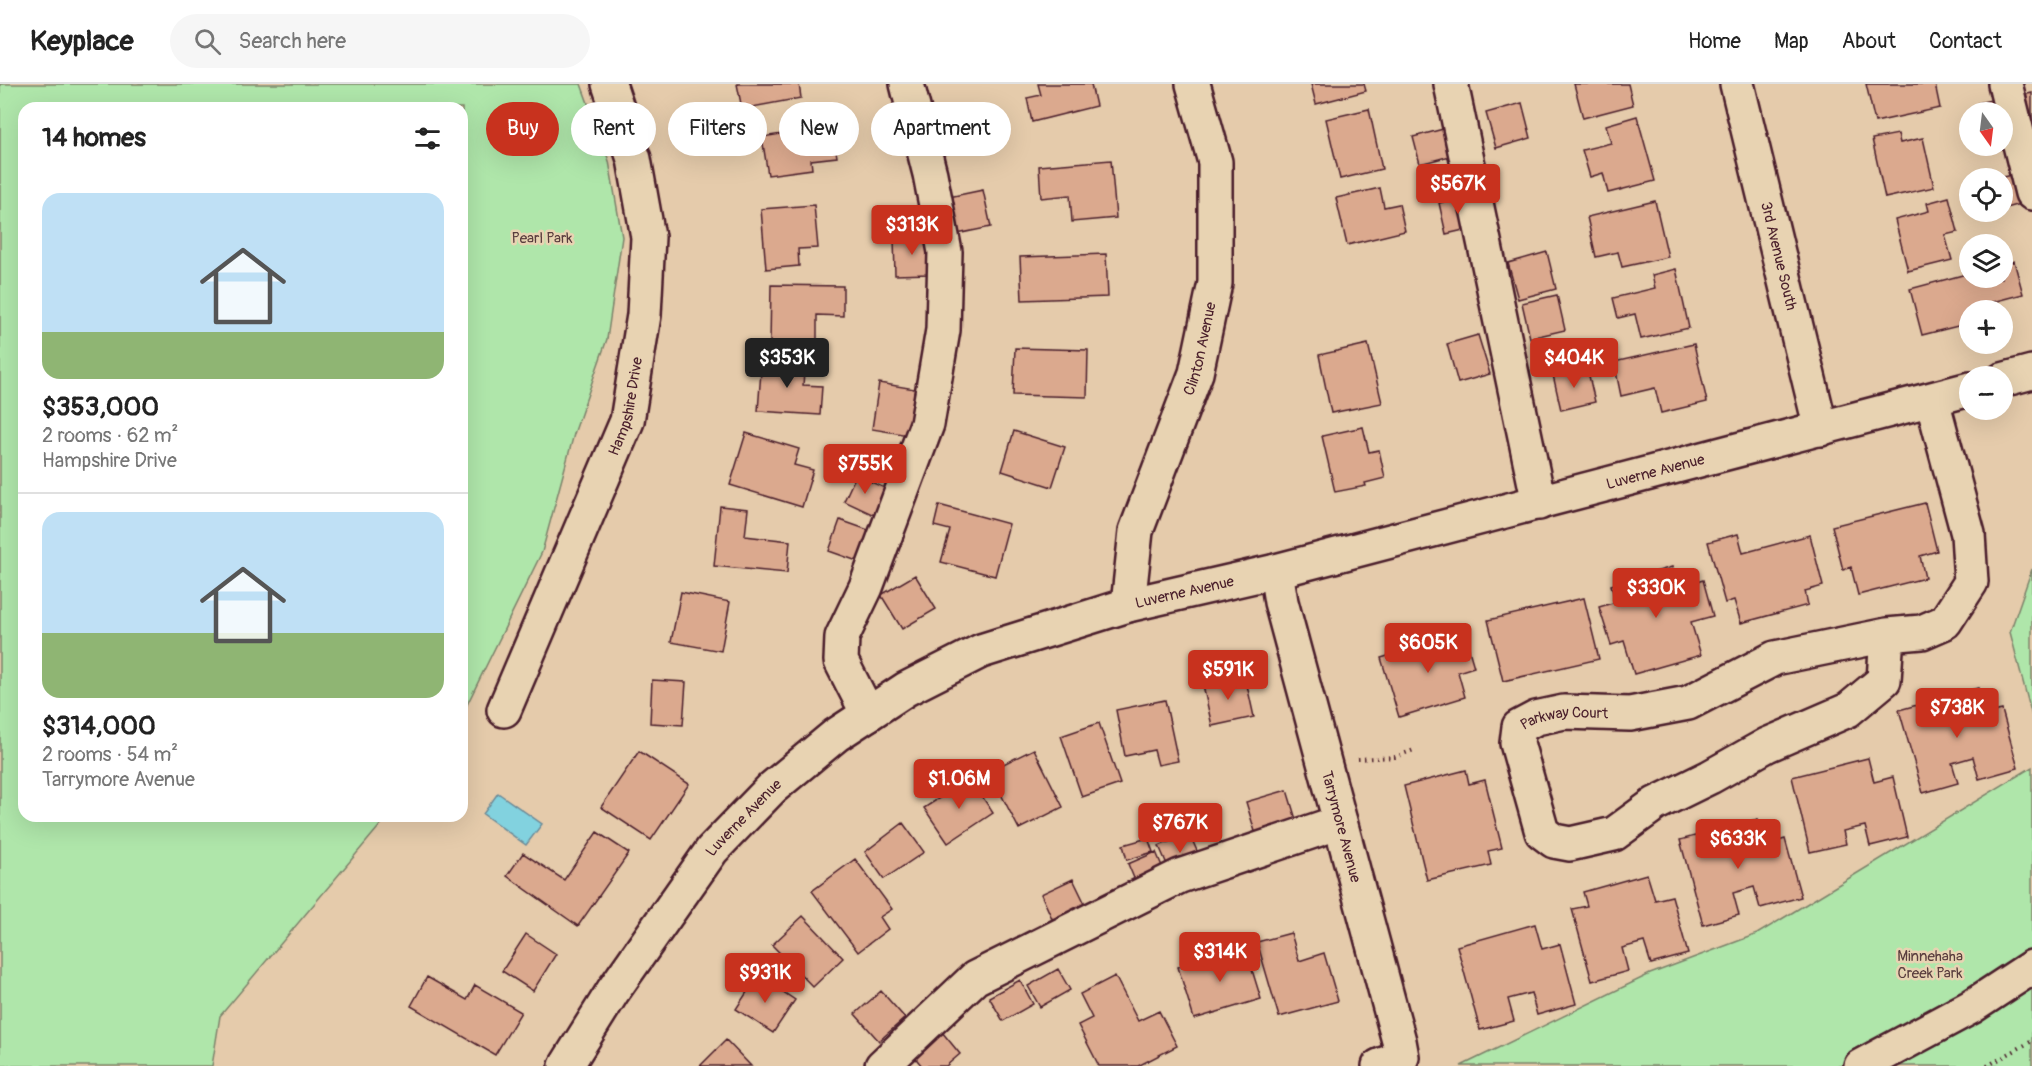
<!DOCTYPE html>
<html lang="en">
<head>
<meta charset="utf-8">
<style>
  body { margin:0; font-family:Pangolin,sans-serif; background:#f6f6f6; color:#222; height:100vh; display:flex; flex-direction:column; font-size:22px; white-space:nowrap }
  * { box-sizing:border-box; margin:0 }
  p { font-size:20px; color:#767676 }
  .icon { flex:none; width:33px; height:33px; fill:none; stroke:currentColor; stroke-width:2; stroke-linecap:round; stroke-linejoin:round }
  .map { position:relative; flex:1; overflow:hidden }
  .details { position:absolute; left:18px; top:18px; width:450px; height:720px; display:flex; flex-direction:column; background:#fff; border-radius:18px; box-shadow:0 6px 24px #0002 }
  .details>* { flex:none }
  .banner { position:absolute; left:486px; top:18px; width:570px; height:54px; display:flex; gap:12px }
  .needle { width:39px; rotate:166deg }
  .fabs { position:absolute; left:1959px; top:18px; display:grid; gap:12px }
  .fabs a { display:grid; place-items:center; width:54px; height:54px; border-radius:50%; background:#fff; box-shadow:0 6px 24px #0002; font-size:30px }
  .price { position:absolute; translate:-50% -51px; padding:0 14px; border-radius:6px; background:#c8321e; color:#fff; font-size:20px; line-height:39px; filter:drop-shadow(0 2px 3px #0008) }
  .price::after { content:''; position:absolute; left:50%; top:36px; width:18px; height:14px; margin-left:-9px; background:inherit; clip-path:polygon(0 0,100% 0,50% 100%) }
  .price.active { background:#222; color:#fff }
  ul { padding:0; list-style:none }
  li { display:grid; align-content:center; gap:12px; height:318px; padding:0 24px }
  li+li { border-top:2px solid #e0e0e0 }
  li span { display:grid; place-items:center; height:186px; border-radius:18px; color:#555 }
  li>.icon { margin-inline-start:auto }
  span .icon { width:108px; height:108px; fill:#fffc; stroke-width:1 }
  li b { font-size:26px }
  h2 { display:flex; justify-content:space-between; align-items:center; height:72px; padding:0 24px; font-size:26px }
  .tag { padding:0 21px; border-radius:27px; background:#fff; box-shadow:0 6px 24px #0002; font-size:21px; line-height:54px }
  .tag.active { background:#c8321e; color:#fff }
  header { display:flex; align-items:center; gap:36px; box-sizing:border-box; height:84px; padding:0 30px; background:#fff; border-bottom:2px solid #e0e0e0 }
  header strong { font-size:28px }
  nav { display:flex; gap:33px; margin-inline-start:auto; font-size:21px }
  .search { width:420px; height:54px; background:#f6f6f6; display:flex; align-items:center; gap:15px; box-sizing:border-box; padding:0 21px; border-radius:33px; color:#767676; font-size:22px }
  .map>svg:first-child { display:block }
  .green { fill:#afe6aa; stroke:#7c826a; stroke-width:1.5 }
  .water { fill:#82d2df; stroke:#6c8a97; stroke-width:1.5 }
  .building { fill:#dba98e; stroke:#4a1f2b; stroke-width:1.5 }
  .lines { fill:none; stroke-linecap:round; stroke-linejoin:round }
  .minor-casing { stroke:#4a1f2b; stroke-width:38 }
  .path { stroke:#4a1f2b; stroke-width:4; stroke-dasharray:1.5 4.5; stroke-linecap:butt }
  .minor { stroke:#e8d3b2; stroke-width:33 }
  .labels { text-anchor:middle; stroke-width:5; stroke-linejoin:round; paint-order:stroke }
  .park-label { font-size:15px; fill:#593d3e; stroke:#e8d3b2 }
  .street-label { font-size:15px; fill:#4a1f2b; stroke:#e8d3b2 }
</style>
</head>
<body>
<header>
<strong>Keyplace</strong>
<div class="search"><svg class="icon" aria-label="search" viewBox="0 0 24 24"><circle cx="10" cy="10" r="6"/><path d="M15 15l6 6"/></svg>Search here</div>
<nav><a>Home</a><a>Map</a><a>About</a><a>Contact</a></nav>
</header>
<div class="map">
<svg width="2032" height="982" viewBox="0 0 2032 982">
  <rect width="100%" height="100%" fill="#e5cbab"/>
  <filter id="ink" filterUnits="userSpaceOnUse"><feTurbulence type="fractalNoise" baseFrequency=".0167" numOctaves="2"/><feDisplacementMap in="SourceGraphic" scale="12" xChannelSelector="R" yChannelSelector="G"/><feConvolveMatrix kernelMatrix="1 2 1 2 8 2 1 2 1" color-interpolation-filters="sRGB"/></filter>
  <g filter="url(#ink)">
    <path class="green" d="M0,0H581L609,77L622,153L607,255L574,350L542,468L462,631V24H24V732H388L220,932L212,982H0Z
      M2032,485V632L2010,548Z
      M2032,683V982H1461L1650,890L1757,850Z"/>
    <path class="water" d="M498,709L542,740L526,761L483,730Z"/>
    <path class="building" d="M737,0H799L801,14L742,25Z
      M1038,0H1091L1096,22L1032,38L1027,14L1041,11Z
      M1311,0H1364L1366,7L1316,20Z
      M1574,0H1628L1633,21L1583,34Z
      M1866,0H1935L1940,24L1875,38Z
      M2032,9V39L2030,40L2023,11Z
      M2000,14L2002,28H1981L1978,19Z
      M1522,19L1531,54L1496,64L1486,29Z
      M972,25L980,62L945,70L936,34Z
      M1369,25L1382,85L1340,95L1326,35Z
      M1637,32L1655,97L1608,109L1603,89L1590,93L1582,66L1611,59L1606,41Z
      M832,42L837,73L811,76L812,85L768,91L762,53Z
      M1447,44L1454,71L1420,80L1413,53Z
      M1898,50L1900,59L1923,54L1934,103L1885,114L1872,55Z
      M1111,76L1116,134L1072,138L1070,111L1041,114L1039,82Z
      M2019,89L2027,118L2002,125V94H1999Z
      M1380,104L1384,123L1399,120L1405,147L1347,161L1336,114Z
      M983,106L991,143L952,151L944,114Z
      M1470,112L1477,143L1446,150L1439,119Z
      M1949,113L1958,148L1945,151L1952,176L1908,187L1895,136L1929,127L1927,119Z
      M1655,117L1668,173L1622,183L1618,168L1596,173L1587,133Z
      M814,121L818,164L798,165L799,182L766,185L761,125Z
      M894,154H929L930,190L895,191Z
      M1547,168L1556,205L1518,215L1508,179Z
      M1106,170L1108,213L1022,216L1020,173Z
      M2014,177L2023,210L1981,221L1983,226H1970V239L1922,251L1910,205L1970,189V194H2002V181Z
      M1676,185L1689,244L1641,255L1635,230L1618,234L1613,214L1655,204L1652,191Z
      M771,201L843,202V232L817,231V260L770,259Z
      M1557,211L1565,246L1530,254L1522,219Z
      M1478,251L1490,290L1458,299L1447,260Z
      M1368,260L1382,319L1331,329L1319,271Z
      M1694,260L1707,318L1661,329L1655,304L1621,312L1614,278Z
      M1015,264L1088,266L1087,313L1013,311Z
      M762,274L805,277L803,301L822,302L820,331L758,327Z
      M1587,283L1595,318L1561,326L1553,291Z
      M879,299L915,305L908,351L872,345Z
      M1363,343L1369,368L1379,366L1385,394L1365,399L1366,402L1335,408L1322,352Z
      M1014,347L1065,363L1052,403L1002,387Z
      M746,349L799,365L794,381L813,386L802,423L730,401Z
      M856,391L887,405L874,431L844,417Z
      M1925,419L1937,467L1920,472L1925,494L1858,511L1851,483L1843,486L1832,442Z
      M939,421L1009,440L995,492L941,478L950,446L934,442Z
      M720,422L748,425L745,452L790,457L787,489L714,482Z
      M840,436L871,447L860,478L829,467Z
      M1738,450L1743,469L1810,451L1823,502L1805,507L1808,521L1741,539L1734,516L1725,519L1708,458Z
      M1672,483L1678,504L1703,496L1713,532L1691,538L1701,571L1634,590L1624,557L1611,561L1599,523L1616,518L1611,501Z
      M915,491L936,525L902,545L881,511Z
      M681,508L730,518L721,567L671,558Z
      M1584,514L1599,575L1503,597L1488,536Z
      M1464,549L1474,583L1458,588L1465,613L1399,633L1381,574Z
      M1245,592L1254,633L1212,642L1203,601Z
      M652,596L686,598L683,641L650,639Z
      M1978,604L1985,630L2002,626L2018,684L1979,695L1973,673L1952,679L1958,699L1923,709L1899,626Z
      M1165,616L1178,677L1158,681L1154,666L1125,672L1116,626Z
      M1099,639L1120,700L1082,713L1061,652Z
      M1034,665L1063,723L1019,745L989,687Z
      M639,667L689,700L651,756L601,723Z
      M1868,674L1874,698L1893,693L1907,753L1870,762L1865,742L1843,747L1846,760L1810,768L1792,693Z
      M1466,686L1469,700L1485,696L1502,764L1488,767L1491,781L1427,796L1404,702Z
      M970,694L993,729L948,759L924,724Z
      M1287,706L1298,742L1257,754L1246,718Z
      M1758,735L1765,761L1785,755L1801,813L1760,824L1754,803L1733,809L1739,831L1703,841L1680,756Z
      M903,739L924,768L884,795L865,768Z
      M597,748L629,769L578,842L507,792L523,769L564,796Z
      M1189,749L1202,778L1172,792L1159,762Z
      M1148,754L1153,768L1127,776L1123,761Z
      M1156,768L1167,794L1139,806L1128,780Z
      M855,775L892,825L880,833L888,845L858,868L812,807Z
      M1647,790L1655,816L1672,812L1688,870L1651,880L1644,858L1622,864L1628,887L1592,897L1572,825L1587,822L1583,808Z
      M1073,795L1088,826L1055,841L1041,810Z
      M803,832L843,874L813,903L772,861Z
      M1535,840L1542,865L1560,860L1576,920L1537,931L1531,909L1508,915L1514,937L1480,946L1457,862Z
      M1291,849L1299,877L1324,869L1338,917L1279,933L1257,858Z
      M526,850L556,870L533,907L502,887Z
      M1245,863L1261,915L1194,935L1178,883Z
      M1058,885L1070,906L1040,923L1028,902Z
      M758,891L795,916L773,949L736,925Z
      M1115,892L1138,937L1159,927L1177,962L1138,982H1099L1078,941L1092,934L1080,910Z
      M427,893L467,916L475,901L521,928L495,971L411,922Z
      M1020,896L1033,920L1003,937L989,913Z
      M881,907L905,934L879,957L855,930Z
      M942,948L960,970L946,982H922L913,971Z
      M726,956L751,982H700Z"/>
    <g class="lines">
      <g class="minor-casing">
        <g id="minor">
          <path d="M1451,0L1539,419"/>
          <path id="s1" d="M1737,0L1821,345"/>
          <path d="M2005,0L2032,109"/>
          <path d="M2002,296L2032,288"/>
          <path id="s2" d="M1276,487L1281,518L1399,957L1402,973L1379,982"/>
          <path id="s3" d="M1128,521L1136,447L1196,289L1215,199V78L1193,0"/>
          <path id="s4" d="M1887,551L1884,596L1848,626L1767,661L1710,693L1655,720L1614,750L1570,760L1554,757L1542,748L1517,659L1519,643L1536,634L1564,628L1630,630L1688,619L1775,574L1887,551L1922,548L1945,538L1971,498L1968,450L1932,316"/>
          <path id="s5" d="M504,626L627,337L644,231L648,153L634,75L609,0"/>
          <path d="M868,630L841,577L842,553L866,503L927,340L943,246L945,168L930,90L907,0"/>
          <path id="s6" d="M566,982L613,907L712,766L772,704L836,651L906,605L981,567L1128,521L1276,487L1970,305"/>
          <path d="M882,982L975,894L1180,792L1340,738"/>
          <path d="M1861,982L1971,923L2032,883"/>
        </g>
      </g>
      <path class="path" d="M1358,675L1395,673L1414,666
        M1987,982L2032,957"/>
      <use href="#minor" class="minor"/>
    </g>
  </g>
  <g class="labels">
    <g class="park-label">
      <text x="542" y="159">Pearl Park</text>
      <text x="1930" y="877">Minnehaha<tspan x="1930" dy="17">Creek Park</tspan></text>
    </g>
    <g class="street-label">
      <text dy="5" stroke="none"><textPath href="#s1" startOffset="177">3rd Avenue South</textPath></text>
      <text dy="5" stroke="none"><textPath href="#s3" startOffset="268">Clinton Avenue</textPath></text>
      <text dy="5" stroke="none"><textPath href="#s5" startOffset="328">Hampshire Drive</textPath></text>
      <text dy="5" stroke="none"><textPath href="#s6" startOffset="1296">Luverne Avenue</textPath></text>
      <text dy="5" stroke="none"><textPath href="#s6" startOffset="810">Luverne Avenue</textPath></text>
      <text dy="5" stroke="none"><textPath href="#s4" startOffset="590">Parkway Court</textPath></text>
      <text dy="5" stroke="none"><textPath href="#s6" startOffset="306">Luverne Avenue</textPath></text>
      <text dy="5" stroke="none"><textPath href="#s2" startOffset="264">Tarrymore Avenue</textPath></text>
    </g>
  </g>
</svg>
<div class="fabs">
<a><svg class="needle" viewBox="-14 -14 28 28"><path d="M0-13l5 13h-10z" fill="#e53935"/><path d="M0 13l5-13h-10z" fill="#767676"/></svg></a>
<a><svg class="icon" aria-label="locate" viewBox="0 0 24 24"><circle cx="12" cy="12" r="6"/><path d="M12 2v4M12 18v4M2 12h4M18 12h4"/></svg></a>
<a><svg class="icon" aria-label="layers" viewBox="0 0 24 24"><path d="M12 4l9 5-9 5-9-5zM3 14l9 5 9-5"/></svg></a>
<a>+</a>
<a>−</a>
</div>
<b class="price" style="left:1458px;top:131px">$567K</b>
<b class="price" style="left:912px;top:172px">$313K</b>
<b class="price active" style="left:787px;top:305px">$353K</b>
<b class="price" style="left:1574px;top:305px">$404K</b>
<b class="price" style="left:865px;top:411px">$755K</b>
<b class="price" style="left:1656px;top:535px">$330K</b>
<b class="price" style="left:1428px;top:590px">$605K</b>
<b class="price" style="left:1228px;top:617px">$591K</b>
<b class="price" style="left:1957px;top:655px">$738K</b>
<b class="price" style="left:959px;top:726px">$1.06M</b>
<b class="price" style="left:1180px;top:770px">$767K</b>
<b class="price" style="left:1738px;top:786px">$633K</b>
<b class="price" style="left:1220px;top:899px">$314K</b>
<b class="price" style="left:765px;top:920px">$931K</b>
<div class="banner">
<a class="tag active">Buy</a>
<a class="tag">Rent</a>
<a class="tag">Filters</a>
<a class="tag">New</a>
<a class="tag">Apartment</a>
</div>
<section class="details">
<h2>14 homes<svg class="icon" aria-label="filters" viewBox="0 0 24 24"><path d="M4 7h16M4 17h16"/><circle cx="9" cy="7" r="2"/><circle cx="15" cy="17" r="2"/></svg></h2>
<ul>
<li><span style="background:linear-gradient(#bfe0f5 75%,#8fb573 0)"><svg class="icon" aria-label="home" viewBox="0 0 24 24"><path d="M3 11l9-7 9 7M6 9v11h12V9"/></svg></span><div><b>$353,000</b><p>2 rooms · 62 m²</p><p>Hampshire Drive</p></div></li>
<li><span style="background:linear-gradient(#bfe0f5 65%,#8fb573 0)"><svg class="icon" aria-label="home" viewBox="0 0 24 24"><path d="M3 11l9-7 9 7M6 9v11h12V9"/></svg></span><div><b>$314,000</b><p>2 rooms · 54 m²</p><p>Tarrymore Avenue</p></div></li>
</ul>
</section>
</div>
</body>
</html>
